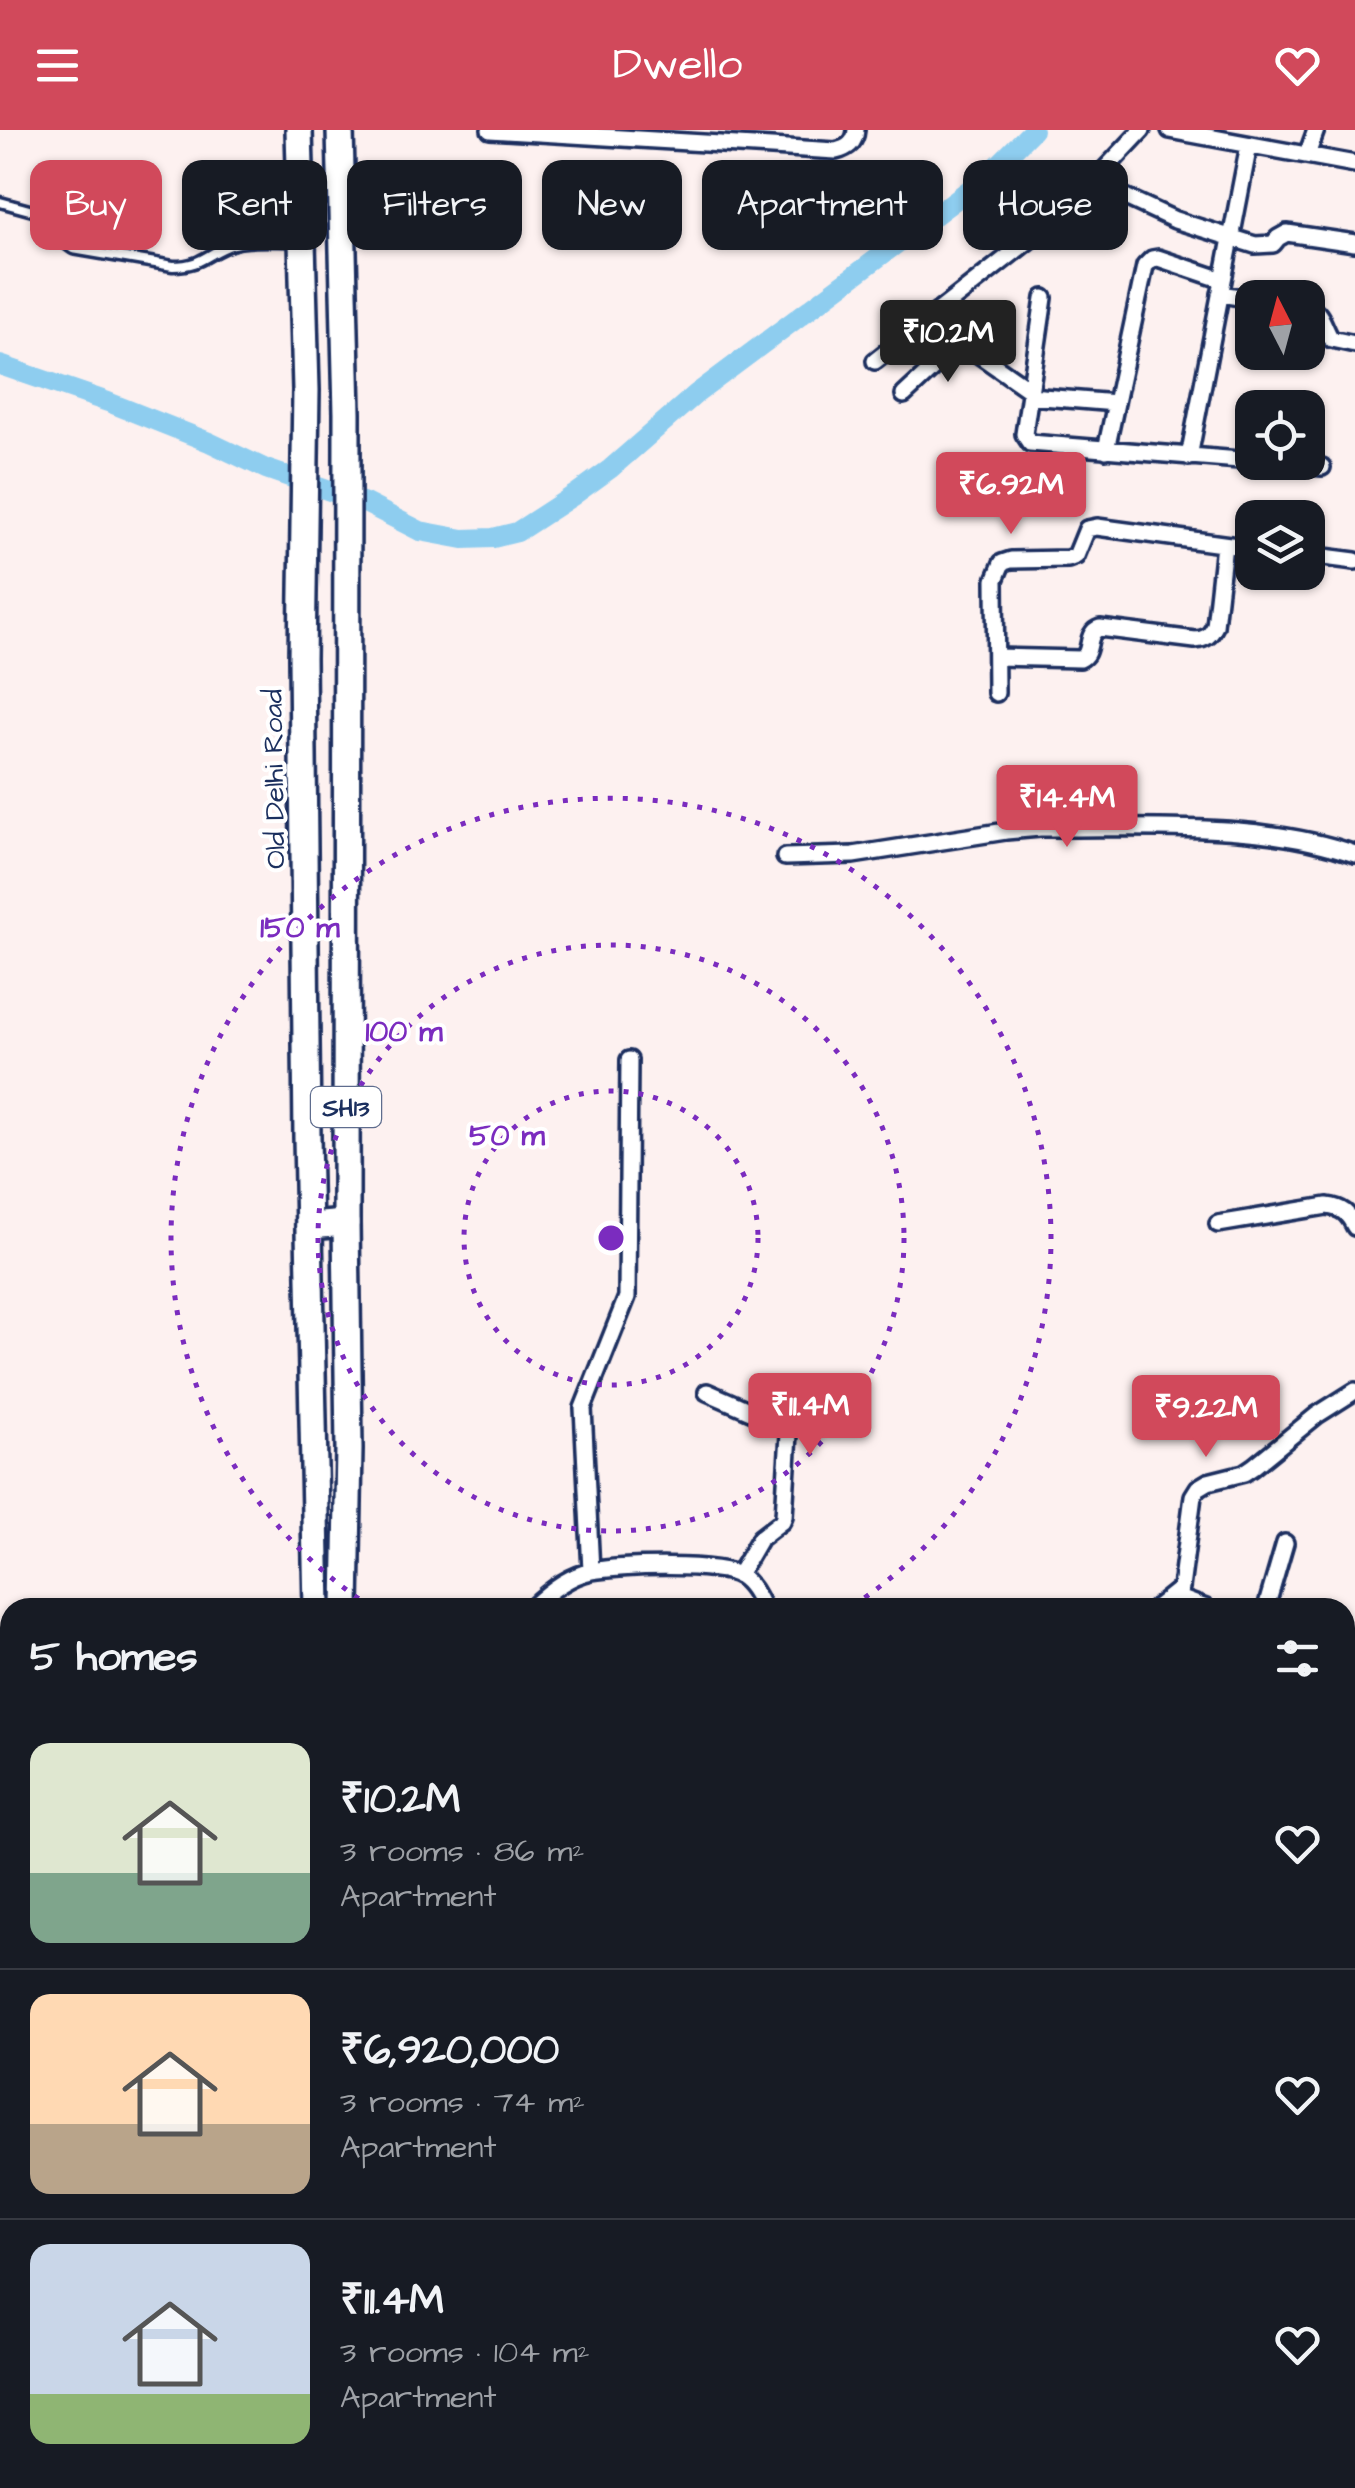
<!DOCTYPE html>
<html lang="en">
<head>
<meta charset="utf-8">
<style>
  body { margin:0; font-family:"Architects Daughter",sans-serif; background:#20242c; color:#f1f3f6; height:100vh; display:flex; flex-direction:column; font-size:38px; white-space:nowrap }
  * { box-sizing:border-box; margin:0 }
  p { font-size:32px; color:#9ea1a6 }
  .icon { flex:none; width:55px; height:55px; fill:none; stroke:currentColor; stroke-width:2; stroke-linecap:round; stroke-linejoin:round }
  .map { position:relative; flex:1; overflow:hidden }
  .side { position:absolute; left:0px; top:1468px; width:1355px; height:892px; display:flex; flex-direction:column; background:#171b24; border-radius:30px 30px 0 0; box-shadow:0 2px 8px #0004 }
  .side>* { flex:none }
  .banner { position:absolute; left:30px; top:30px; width:1295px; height:90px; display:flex; gap:20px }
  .needle { width:65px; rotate:354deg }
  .fabs { position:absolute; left:1235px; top:150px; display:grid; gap:20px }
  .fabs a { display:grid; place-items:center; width:90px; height:90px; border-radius:20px; background:#171b24; box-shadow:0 2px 8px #0004; font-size:50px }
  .price { position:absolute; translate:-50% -85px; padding:0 22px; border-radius:10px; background:#d1495b; color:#fff; font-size:32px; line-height:65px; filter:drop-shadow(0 2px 5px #0008) }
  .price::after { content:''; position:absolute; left:50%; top:60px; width:30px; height:22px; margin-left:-15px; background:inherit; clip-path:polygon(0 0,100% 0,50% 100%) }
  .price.current { background:#222; color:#fff }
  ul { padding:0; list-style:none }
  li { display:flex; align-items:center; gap:30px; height:250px; padding:0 30px }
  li+li { border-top:2px solid #363941 }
  li span { display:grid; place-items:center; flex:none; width:280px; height:200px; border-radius:20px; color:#555 }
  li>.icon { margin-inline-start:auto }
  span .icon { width:120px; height:120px; fill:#fffc; stroke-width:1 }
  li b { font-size:42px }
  h2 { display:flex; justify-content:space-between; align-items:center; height:120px; padding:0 30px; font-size:42px }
  .pill { padding:0 35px; border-radius:20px; background:#171b24; box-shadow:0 2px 8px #0004; font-size:35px; line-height:90px }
  .pill.current { background:#d1495b; color:#fff }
  header { display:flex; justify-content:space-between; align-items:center; height:130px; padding:0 30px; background:#d1495b; color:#fff; font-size:45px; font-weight:600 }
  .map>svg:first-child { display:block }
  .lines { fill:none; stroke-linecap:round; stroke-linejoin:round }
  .canal { stroke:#8ecdef; stroke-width:20 }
  .service-casing { stroke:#1b2f5e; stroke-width:15 }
  .minor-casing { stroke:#1b2f5e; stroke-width:22 }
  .primary-casing { stroke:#1b2f5e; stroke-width:32 }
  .trunk-casing { stroke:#1b2f5e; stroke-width:32 }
  .service { stroke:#fff; stroke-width:8 }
  .minor { stroke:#fff; stroke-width:15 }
  .primary { stroke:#fff; stroke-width:25 }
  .trunk { stroke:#fff; stroke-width:25 }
  .ring { fill:none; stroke:#7b2cbf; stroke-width:5; stroke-dasharray:5 10 }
  .labels { text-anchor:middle; stroke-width:8; stroke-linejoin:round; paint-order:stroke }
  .shield { fill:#fff; stroke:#5f6d8e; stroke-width:2.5 }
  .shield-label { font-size:25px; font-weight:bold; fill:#1b2f5e }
  .street-label { font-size:28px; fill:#1b2f5e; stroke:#fff }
  .centre { fill:#7b2cbf; stroke:#fff; stroke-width:5 }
  .ring-label { font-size:30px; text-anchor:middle; font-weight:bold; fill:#7b2cbf; stroke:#fff; stroke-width:8; stroke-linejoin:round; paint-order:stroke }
</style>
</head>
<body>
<header><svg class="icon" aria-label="menu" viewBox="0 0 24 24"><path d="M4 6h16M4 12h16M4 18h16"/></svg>Dwello<svg class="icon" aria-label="heart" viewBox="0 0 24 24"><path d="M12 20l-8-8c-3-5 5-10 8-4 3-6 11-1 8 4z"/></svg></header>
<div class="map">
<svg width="1355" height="2358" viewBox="0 0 1355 2358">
  <rect width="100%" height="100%" fill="#fdf1f0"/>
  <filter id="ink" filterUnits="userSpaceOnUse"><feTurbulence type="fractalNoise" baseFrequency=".01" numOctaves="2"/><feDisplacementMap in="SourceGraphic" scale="20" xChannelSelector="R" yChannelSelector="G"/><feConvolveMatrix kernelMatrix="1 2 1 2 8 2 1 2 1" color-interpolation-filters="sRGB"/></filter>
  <g filter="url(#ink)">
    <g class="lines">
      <path class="canal" d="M0,235L108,272L209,312L266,339L365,373L420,401L463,409L493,408L517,402L574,365L610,339L696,264L986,47L1033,0"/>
      <g class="service-casing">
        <path id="service" d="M0,72L55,87L62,93L66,114L73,119L173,136C204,136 207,122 234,114C254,109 278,112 299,111"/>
      </g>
      <g class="minor-casing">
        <path id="minor" d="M490,0L836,21C848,18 855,13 856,0
          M1170,0L1355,34
          M1307,25L1316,0
          M1093,52L1175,90L1255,115L1273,114L1278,108L1287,103L1355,113
          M1220,164L1252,169
          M1044,168L1024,304L1030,313L1252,331
          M1308,177C1322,181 1323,197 1331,209L1355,214
          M928,189L1031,261
          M875,231L1033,107L1075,71L1142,0
          M904,265L961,212
          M1030,266L1116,273
          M1106,320L1145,136L1152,129L1158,128L1223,150
          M1189,327L1249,15
          M1267,332L1322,337
          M1308,425L1355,431
          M996,527L1080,529C1094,523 1084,503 1100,498L1195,510C1206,509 1210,506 1215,496L1224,415
          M996,563L995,450L1002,433L1011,430L1068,429L1076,426L1087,399L1097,397L1252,418
          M785,727L853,725L1006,701L1040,698C1143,699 1257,690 1355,724
          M1218,1094L1327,1076C1343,1078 1348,1083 1355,1097
          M707,1262L785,1296L789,1304L784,1386L782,1391L760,1408L739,1444
          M591,1441L583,1278L627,1167L629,930
          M1174,1466L1206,1478
          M532,1478C549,1461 568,1446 592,1441C618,1436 719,1432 740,1446C751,1453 757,1466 763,1478
          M1156,1478L1181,1458L1193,1366L1198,1358L1208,1352L1244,1343L1253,1337L1317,1285L1355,1261
          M1266,1478L1285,1413
          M0,1548L10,1550
          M0,1731H10
          M0,1787L10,1768
          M1345,1804H1355
          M0,1924L10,1925
          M1345,2123L1355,2127
          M0,2283L10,2285
          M1345,2331L1355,2337
          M364,2350L406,2358
          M1160,2350L1174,2358
          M942,2358L945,2350"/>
      </g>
      <g class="primary-casing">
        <path id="primary" d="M299,0L306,260L302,528L307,1007L317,1478
          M340,0L347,283L346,1093L349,1319L346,1478
          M532,2350L536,2358
          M570,2350L573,2358"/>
      </g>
      <g class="trunk-casing">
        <path id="trunk" d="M309,1096L346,1093"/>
      </g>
      <use href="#service" class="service"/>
      <use href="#minor" class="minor"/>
      <use href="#primary" class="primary"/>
      <use href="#trunk" class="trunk"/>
    </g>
  </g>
  <g class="ring">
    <circle cx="611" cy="1108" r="147"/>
    <circle cx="611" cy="1108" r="293"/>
    <path d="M371 1477A440 440 0 1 1 851 1477"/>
  </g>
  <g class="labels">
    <rect class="shield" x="311" y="957" width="70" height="40" rx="8"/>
    <g class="shield-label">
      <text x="346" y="986">SH13</text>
    </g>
    <g class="street-label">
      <text transform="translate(273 649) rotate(-91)" y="10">Old Delhi Road</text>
    </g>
  </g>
  <circle cx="611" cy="1108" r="15" class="centre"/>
  <g class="ring-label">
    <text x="300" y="807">150 m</text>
    <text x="404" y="911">100 m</text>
    <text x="507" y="1015">50 m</text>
  </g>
</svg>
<div class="fabs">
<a><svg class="needle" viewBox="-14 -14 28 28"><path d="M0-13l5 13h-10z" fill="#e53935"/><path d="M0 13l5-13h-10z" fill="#9ea1a6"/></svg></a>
<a><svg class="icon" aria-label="locate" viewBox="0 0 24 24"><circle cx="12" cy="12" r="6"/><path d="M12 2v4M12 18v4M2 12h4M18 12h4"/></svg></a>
<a><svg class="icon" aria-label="layers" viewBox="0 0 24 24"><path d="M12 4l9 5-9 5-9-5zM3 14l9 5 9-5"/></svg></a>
</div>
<b class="price current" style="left:948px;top:255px">₹10.2M</b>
<b class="price" style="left:1011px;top:407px">₹6.92M</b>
<b class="price" style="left:1067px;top:720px">₹14.4M</b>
<b class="price" style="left:810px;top:1328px">₹11.4M</b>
<b class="price" style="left:1206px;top:1330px">₹9.22M</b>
<div class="banner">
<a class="pill current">Buy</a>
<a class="pill">Rent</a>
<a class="pill">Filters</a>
<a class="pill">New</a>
<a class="pill">Apartment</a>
<a class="pill">House</a>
</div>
<section class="side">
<h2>5 homes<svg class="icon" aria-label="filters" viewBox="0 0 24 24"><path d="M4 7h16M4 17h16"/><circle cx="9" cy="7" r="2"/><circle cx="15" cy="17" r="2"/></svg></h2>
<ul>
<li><span style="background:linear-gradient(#dfe7d0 65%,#7fa58c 0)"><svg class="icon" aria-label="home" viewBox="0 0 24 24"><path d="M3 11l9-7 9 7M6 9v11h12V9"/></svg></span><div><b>₹10.2M</b><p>3 rooms · 86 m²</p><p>Apartment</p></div><svg class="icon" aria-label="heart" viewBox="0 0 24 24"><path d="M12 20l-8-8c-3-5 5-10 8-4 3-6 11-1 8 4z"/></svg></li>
<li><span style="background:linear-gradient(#ffd9b3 65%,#b9a48a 0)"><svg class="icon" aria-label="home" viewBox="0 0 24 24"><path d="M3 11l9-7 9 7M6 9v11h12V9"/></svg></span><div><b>₹6,920,000</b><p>3 rooms · 74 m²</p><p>Apartment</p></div><svg class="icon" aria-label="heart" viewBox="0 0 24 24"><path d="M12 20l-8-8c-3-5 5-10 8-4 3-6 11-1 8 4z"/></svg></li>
<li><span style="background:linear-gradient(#c9d6e8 75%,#8fb573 0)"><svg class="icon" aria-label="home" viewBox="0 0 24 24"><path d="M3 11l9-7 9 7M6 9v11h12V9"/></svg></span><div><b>₹11.4M</b><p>3 rooms · 104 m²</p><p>Apartment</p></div><svg class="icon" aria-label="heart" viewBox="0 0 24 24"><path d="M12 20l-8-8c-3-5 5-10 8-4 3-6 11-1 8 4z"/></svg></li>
</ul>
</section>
</div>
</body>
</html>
